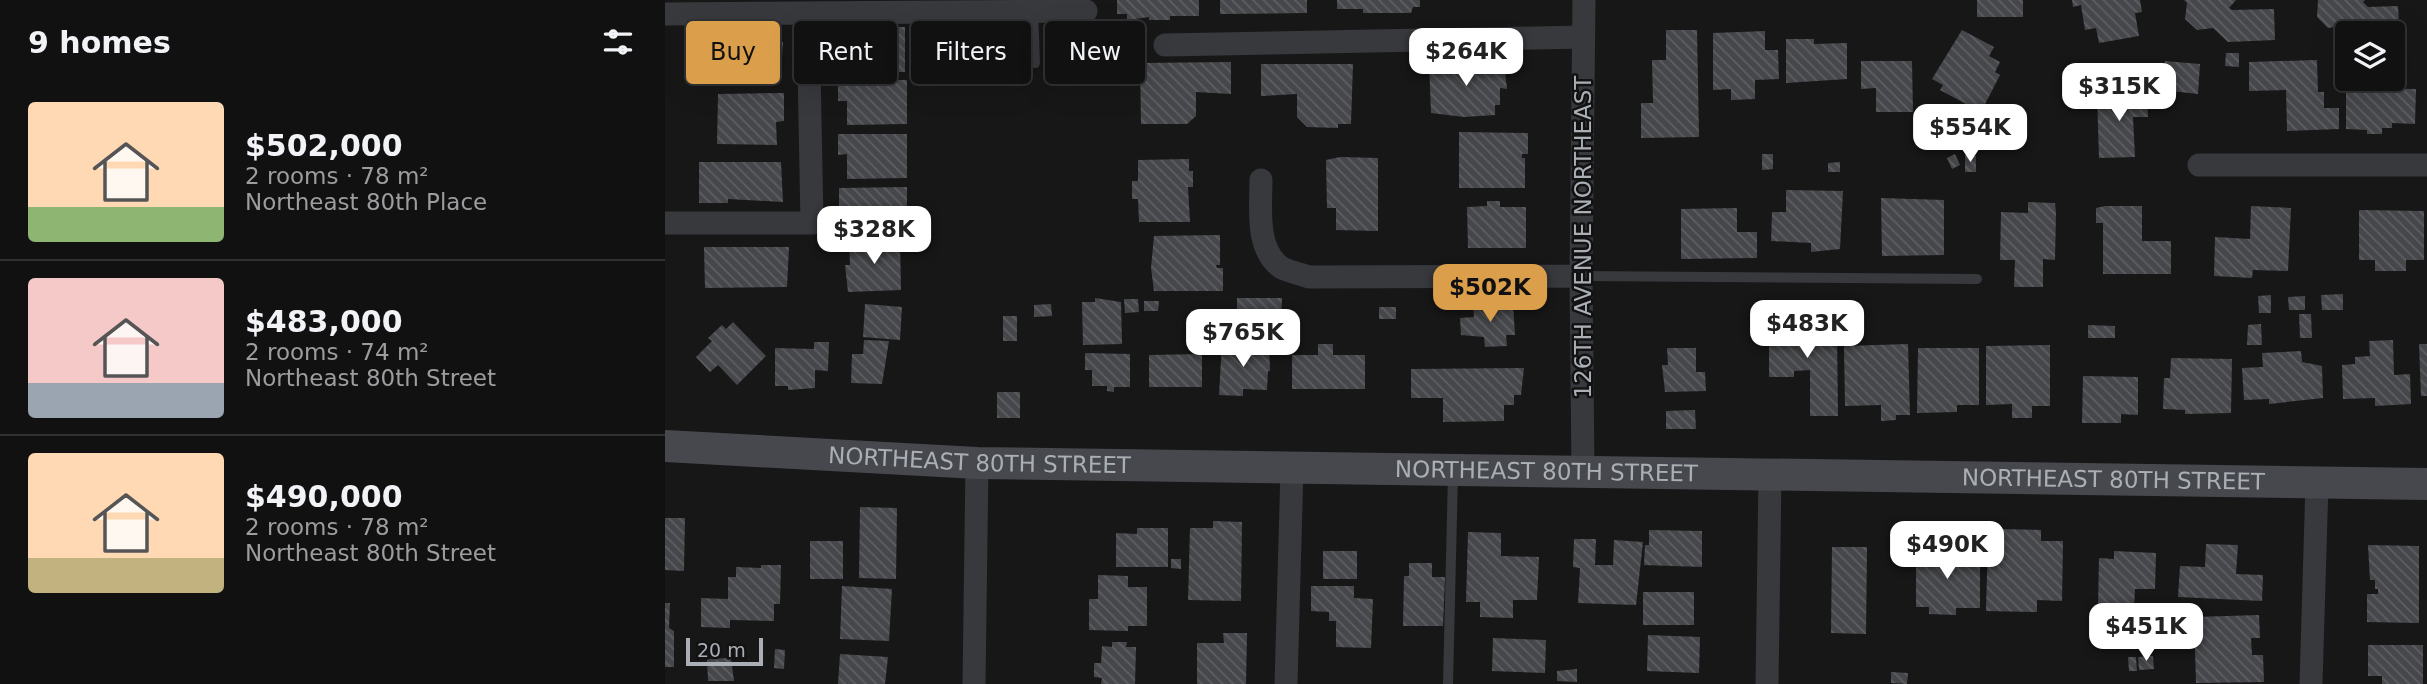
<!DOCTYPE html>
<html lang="en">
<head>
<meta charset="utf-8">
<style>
  body { margin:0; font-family:"DejaVu Sans",sans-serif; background:#1a1a1b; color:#f1f3f6; height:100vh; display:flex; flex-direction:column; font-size:26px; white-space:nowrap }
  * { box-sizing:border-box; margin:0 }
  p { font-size:23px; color:#9c9d9f }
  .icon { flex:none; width:38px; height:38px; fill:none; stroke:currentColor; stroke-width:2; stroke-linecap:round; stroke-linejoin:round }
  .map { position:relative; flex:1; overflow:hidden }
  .sheet { display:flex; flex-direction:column; background:#111112; width:665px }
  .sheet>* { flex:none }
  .banner { position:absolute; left:21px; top:21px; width:665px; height:63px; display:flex; gap:14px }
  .fabs { position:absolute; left:1670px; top:21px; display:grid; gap:14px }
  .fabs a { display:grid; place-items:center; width:70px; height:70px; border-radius:7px; background:#111112; box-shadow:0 7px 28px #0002,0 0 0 2px #303132; font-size:35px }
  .scale { position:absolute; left:21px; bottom:18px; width:77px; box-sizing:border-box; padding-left:7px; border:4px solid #aaafb6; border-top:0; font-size:19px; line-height:24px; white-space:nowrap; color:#aaafb6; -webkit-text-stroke:5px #121213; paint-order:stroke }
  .price { position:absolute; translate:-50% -60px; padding:0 16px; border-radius:14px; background:#fff; color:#222; font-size:23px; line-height:46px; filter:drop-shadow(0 2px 4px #0008) }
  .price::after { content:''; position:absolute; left:50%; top:42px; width:21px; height:16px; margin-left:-10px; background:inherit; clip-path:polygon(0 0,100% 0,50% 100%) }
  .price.current { background:#db9f4c; color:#111 }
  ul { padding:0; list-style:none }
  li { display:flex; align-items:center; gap:21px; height:175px; padding:0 28px }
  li+li { border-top:2px solid #303132 }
  li span { display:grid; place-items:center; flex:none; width:196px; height:140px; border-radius:7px; color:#555 }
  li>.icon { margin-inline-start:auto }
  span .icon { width:84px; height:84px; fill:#fffc; stroke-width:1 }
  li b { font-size:30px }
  h2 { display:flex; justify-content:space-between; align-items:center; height:84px; padding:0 28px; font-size:30px }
  .chip { padding:0 24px; border-radius:7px; background:#111112; box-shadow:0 7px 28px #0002,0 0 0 2px #303132; font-size:24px; line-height:63px }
  .chip.current { background:#db9f4c; color:#111 }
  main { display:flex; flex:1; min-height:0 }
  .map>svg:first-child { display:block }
  .building { fill:url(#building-back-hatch) }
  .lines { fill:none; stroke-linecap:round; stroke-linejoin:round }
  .lane { stroke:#38393d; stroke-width:10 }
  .street { stroke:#38393d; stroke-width:23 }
  .secondary { stroke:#46484d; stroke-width:32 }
  .labels { text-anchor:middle; stroke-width:5; stroke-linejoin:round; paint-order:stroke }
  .street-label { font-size:23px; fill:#aaafb6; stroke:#121213 }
</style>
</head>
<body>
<main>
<section class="sheet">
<h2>9 homes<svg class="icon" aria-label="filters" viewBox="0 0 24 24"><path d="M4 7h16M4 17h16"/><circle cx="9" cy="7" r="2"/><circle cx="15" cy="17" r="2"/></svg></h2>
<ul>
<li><span style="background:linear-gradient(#ffd9b3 75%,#8fb573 0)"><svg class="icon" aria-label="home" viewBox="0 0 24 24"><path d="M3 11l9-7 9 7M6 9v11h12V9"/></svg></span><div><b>$502,000</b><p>2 rooms · 78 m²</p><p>Northeast 80th Place</p></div></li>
<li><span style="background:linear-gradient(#f6c9c9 75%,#9aa5b1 0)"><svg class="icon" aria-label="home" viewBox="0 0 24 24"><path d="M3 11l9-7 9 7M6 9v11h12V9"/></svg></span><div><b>$483,000</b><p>2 rooms · 74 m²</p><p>Northeast 80th Street</p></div></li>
<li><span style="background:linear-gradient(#ffd9b3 75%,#c2b280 0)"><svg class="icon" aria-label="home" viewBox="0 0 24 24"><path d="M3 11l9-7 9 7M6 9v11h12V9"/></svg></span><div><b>$490,000</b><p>2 rooms · 78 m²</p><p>Northeast 80th Street</p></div></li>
</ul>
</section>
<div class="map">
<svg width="1762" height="684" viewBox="0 0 1762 684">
  <defs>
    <pattern id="building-back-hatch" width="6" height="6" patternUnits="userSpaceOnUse" patternTransform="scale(1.75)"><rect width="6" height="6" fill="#46474a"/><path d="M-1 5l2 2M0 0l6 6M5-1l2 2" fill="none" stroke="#5e5f62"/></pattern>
  </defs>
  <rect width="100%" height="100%" fill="#171718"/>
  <path class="building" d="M452,0H534V16H505V20H484V17L462,20V14H452Z
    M555,0H642V13L555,14Z
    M672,0H755V7H748L746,13H698V9H672Z
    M1312,0H1358V17H1312Z
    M1407,0H1475L1477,12L1470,13L1474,36L1434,43L1431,28L1420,30L1416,5L1408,7Z
    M1519,0H1571L1564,8L1567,10L1609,9L1610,40L1563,42L1548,28L1532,30L1520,19L1522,3Z
    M1653,0H1700L1698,2L1703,7L1733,6L1735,39H1727V33H1687L1679,25L1663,28L1652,17Z
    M185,27H240V72H182V48L173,49V32H185Z
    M1001,30H1032L1034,137L976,138V103H988L987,60H1001Z
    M1297,30L1329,47L1324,56L1335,62L1330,72L1335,75L1316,112L1275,90L1278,85L1267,79Z
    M1100,31V50H1113L1114,79L1090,80V99L1066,100V89L1048,90V33Z
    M1121,39H1149V44L1182,43V79L1121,83Z
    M21,42H118L115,83H21Z
    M1561,53H1574V67L1560,66Z
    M1652,60L1653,92H1659V108H1674V129L1622,131L1621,90L1584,91V62Z
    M1196,61H1247L1248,112H1211V88L1196,89Z
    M1500,61L1535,64L1533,94L1497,90Z
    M566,62V94L531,92V116L522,124H476L475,63Z
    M764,62H839L842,89L835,88V105H830V115L799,117L766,113Z
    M596,64H688L686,124H673V128L642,127L632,117V94L596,96Z
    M173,80H242V124L182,125V101H173Z
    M1681,88L1751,89L1750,124L1727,123V128H1717V134H1702V130L1681,129Z
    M119,93V121L111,122L112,145L52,144L53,94Z
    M1482,93L1483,117H1468L1470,157L1434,158L1432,94Z
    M794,132L863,133V154H857V158H860V188H794Z
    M173,134H242V178L182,179V154L173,155Z
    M1097,154H1108V169L1097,170Z
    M1290,154L1295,165L1287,169L1282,158Z
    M1300,155L1311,156V172H1300Z
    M675,157L713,158V231L671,230V208H662L661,160Z
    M524,159V171H528V187H523L525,222H474L473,199H467V181H473V160Z
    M34,162H116L118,202L63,199V203H34Z
    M1175,162V172H1163V163Z
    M242,187V232H183V208H174V188Z
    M1121,190L1178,191L1175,249L1146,252V243L1106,241L1107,212H1121Z
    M1216,198L1279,200V255L1217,256Z
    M822,201H835V207H861V248H803L802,207L822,206Z
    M1363,202L1390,203L1391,213L1390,260L1378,259V287H1349L1350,260H1335L1336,212L1363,213Z
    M1440,206H1477V241H1506V274H1438V223H1431V208Z
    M1586,206L1626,208L1623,271L1588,270L1587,278L1549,276L1550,237L1585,239Z
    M1072,208V232H1092V258L1016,259V209Z
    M1694,210L1759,211V260H1741V271H1710V260H1694Z
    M555,235V265H551L552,268H558V291H489L486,268L489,236Z
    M235,239L236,290L183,292L180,265H185L184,241Z
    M39,247H124L122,287L40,288Z
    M1678,294V310H1657L1656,295Z
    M1606,295V313H1594L1593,296Z
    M1640,296V310H1624L1623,297Z
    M430,298L456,302L457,344L418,345L417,302H430Z
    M572,298H617L616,331L583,330V314H572Z
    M459,299H473L474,312L460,313Z
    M479,301H494L493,311H479Z
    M200,304L237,307L235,340L198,337Z
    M386,304L387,316L369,317V305Z
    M848,304L850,335H841L842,346L820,347L819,337L796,335L795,318L809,317L808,306Z
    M714,307H731V319H714Z
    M1634,314H1646L1647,338H1635Z
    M338,316H352V341H338Z
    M1117,316H1154V333H1172L1173,416H1145V370L1129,371V377H1104V329H1117Z
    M68,322L101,356L72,385L53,365L45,372L31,357L47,341L43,338L57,325L61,329Z
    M1596,324L1597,345H1582L1583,325Z
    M1423,325L1450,326V338H1423Z
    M199,340L224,341L217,384L186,383L187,354H198Z
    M1728,340L1729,375L1745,374L1746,404L1710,406V398L1678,399L1677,365L1690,364V357L1705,356L1704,341Z
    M149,342H164L163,371L150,370V388L123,390V386H110V348L149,349Z
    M557,342L577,343V348L604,346L605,371H603L602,390L578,389V396L554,395Z
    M653,344H668V355H700V389H627V355H653Z
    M1243,344L1245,415H1231V420L1216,421V405L1180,406L1179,346Z
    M1754,344H1762V396H1756Z
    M1385,345V406H1367V418H1347V404L1321,405V346Z
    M1002,348H1031V372H1040L1041,391L1000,392L997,365H1003Z
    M1253,348H1314V405H1292V412L1252,413Z
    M1636,351L1637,362L1657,366L1658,398L1604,404V399L1579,400L1577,368L1598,367L1597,353Z
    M420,353L465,354V387H449V392L442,391V386H427V370H420Z
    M537,354V387H484V355Z
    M1506,358L1567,359L1566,413L1520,414V410L1498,409L1499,378H1505Z
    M859,368L856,395H849V405H839V421L778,422V398H746V369Z
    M1418,376L1473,377V415L1456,414V423H1417Z
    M332,392H355V418H332Z
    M1030,410L1031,429H1001V411Z
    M195,507L232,508L231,579L194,578Z
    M0,518H20L19,571L0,570Z
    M548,521L577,522L576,601L523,600L525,528H548Z
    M472,528H503V567H451V533L472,534Z
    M1334,529L1376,530V541H1398L1397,601L1372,600V612L1321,611L1323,537H1333Z
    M984,530L1037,531V567L979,565L980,545H984Z
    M803,532L836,533V556L874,557L872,600H848V618L815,617V602H801Z
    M909,539H931L930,565H948L949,540L978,542L971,605L913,603L915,568L908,567Z
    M145,541H178V579H145Z
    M1541,544L1573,545L1571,574L1598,575L1597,601L1513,597L1515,566L1540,567Z
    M1703,545L1754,546V623L1702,622V594H1713V589H1710V580H1705Z
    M1167,547H1202L1201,634L1166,633Z
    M1277,548H1291V555L1315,558V608H1291V615L1264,614V607H1251V550Z
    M658,551H692V579H658Z
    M1449,551L1491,553L1490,589H1470L1469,609L1433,608L1434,558L1449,559Z
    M506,559H516V569L506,568Z
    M744,563H767V577H780L778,626H738L739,576H744Z
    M96,565H116L115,604H109V621L65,620V628L36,627V598L63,599V577H71V567L96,568Z
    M433,575L463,576V587H482V626H463V631L424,630V599H433Z
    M177,586L227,589L224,641L175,639Z
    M646,586H689V598L708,599L706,648L671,647V621H664V612L646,611Z
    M978,592H1029V625H978Z
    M0,603H5L4,628L9,631V667H0Z
    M1594,615L1595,638H1586L1587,655H1598L1599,682L1531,683L1529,617Z
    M558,633H582L581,684H532V643H559Z
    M983,635L1035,637L1034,673L982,671Z
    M828,638L881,640L880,673L827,671Z
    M447,642H462L461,647H471L470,684H436L437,678L429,677V663H436L437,646L447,647Z
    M1703,645H1758V684H1717V676H1703Z
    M110,649L120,650L119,669L109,668Z
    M175,654L223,657L220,684H173Z
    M1488,656L1489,669L1474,670L1473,657Z
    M1463,657H1471L1472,671H1464Z
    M66,658L69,681H43L42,659Z
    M912,669V682L892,681V671Z
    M1226,672L1243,673L1242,684L1226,683Z"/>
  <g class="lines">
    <path class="lane" d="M368,11L370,63
      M916,276L1312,279
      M783,684L788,473"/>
    <path class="street" d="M0,14L421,11
      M500,45L918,37
      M1534,165H1762
      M596,180C596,208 590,250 617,268C625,272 636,274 644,277L916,276
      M0,223H147L143,15
      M918,473L916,276L919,0
      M309,684L312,463
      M621,684L627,469
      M1102,684L1105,475
      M1646,684L1652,483"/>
    <path class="secondary" id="s1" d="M0,446L312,463L1762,484"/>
  </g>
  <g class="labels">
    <g class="street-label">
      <text transform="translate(918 237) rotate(-90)" y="8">126TH AVENUE NORTHEAST</text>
      <text dy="8" stroke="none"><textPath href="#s1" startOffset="315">NORTHEAST 80TH STREET</textPath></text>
      <text dy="8" stroke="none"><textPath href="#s1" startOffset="882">NORTHEAST 80TH STREET</textPath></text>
      <text dy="8" stroke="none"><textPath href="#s1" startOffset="1449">NORTHEAST 80TH STREET</textPath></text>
    </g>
  </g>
</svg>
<div class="fabs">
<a><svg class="icon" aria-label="layers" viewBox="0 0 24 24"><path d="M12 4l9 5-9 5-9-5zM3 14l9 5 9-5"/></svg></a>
</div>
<div class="scale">20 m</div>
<b class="price" style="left:801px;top:88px">$264K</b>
<b class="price" style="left:1454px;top:123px">$315K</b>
<b class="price" style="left:1305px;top:164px">$554K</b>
<b class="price" style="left:209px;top:266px">$328K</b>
<b class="price current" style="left:825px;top:324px">$502K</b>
<b class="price" style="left:1142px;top:360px">$483K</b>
<b class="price" style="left:578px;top:369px">$765K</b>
<b class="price" style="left:1282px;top:581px">$490K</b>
<b class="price" style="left:1481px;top:663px">$451K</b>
<div class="banner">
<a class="chip current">Buy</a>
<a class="chip">Rent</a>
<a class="chip">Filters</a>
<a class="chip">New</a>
</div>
</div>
</main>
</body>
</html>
